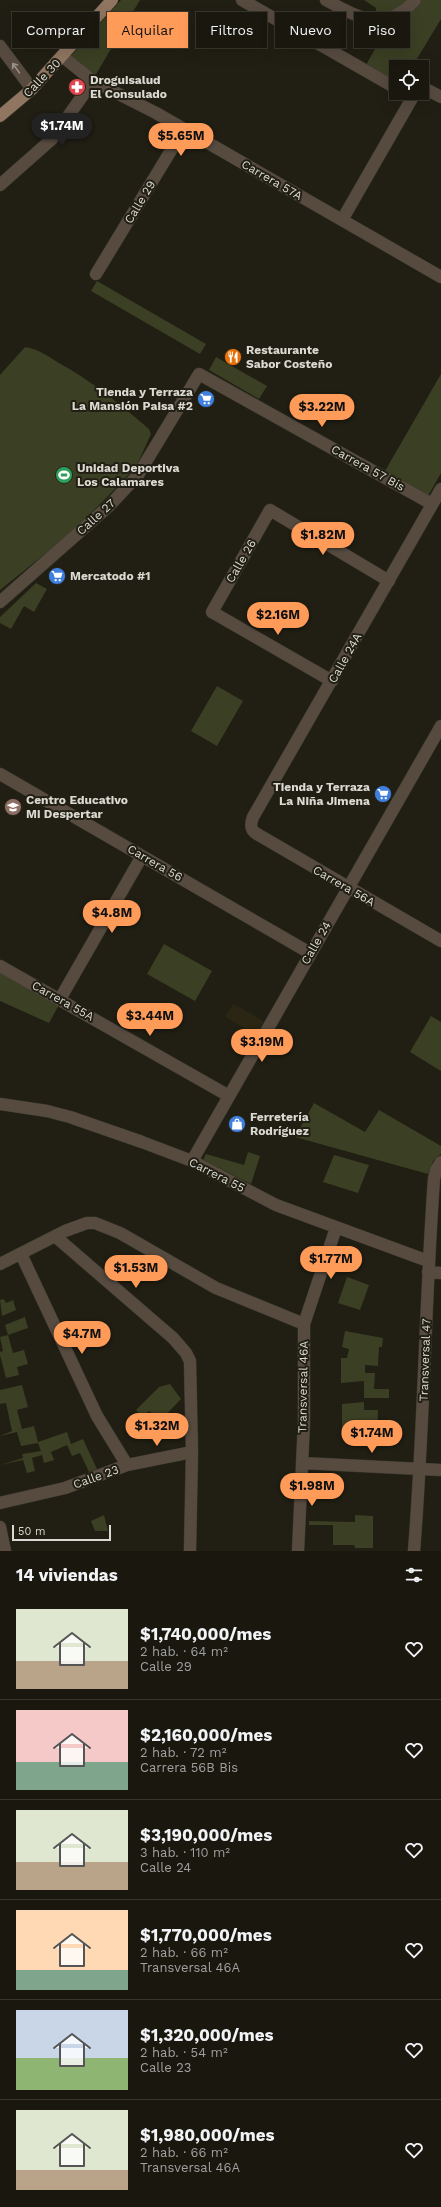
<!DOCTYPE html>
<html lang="es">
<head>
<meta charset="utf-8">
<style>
  body { margin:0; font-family:"Work Sans",sans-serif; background:#26241c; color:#f1f3f6; height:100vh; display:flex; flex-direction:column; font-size:15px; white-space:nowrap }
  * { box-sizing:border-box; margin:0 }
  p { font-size:13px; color:#9f9f9e }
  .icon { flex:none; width:22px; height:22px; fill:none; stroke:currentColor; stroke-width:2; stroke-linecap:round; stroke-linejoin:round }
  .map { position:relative; height:1551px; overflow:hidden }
  .drawer { display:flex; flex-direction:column; background:#19170e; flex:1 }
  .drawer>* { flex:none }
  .banner { position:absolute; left:12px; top:12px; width:417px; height:36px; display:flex; gap:8px }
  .buttons { position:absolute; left:389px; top:60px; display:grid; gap:8px }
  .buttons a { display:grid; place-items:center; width:40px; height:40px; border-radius:0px; background:#19170e; box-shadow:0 4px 16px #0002,0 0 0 1px #37362e; font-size:20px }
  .scale { position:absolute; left:12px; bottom:10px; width:99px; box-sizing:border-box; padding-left:4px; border:2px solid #dbd9d1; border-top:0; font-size:11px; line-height:14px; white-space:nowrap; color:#dbd9d1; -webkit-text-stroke:3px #211f13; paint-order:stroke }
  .price { position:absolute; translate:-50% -34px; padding:0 9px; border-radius:14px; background:#ff9b59; color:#111; font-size:13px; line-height:26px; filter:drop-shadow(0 1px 2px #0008) }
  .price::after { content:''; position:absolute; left:50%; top:24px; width:12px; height:9px; margin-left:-6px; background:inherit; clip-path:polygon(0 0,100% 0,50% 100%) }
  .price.on { background:#222; color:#fff }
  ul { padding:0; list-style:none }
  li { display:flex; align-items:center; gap:12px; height:100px; padding:0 16px }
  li+li { border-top:1px solid #37362e }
  li span { display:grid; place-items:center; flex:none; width:112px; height:80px; border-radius:0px; color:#555 }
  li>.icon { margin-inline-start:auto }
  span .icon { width:48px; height:48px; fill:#fffc; stroke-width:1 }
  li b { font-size:17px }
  h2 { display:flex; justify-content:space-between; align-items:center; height:48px; padding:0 16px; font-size:17px }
  .pill { padding:0 14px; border-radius:0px; background:#19170e; box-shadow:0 4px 16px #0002,0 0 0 1px #37362e; font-size:14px; line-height:36px }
  .pill.on { background:#ff9b59; color:#111 }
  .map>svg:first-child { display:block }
  .built { fill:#2a2613 }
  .green { fill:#3b3f23 }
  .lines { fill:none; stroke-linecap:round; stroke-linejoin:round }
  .minor-casing { stroke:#3b392e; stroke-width:13 }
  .major-casing { stroke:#3b392e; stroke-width:13 }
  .minor { stroke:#574b40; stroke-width:12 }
  .major { stroke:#907661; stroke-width:12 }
  .oneway { stroke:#999288 }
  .labels { text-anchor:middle; stroke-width:4; stroke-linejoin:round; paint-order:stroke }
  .street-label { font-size:12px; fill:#dbd9d1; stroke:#211f13 }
  .poi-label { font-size:12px; font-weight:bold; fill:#dbd9d1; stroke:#211f13; text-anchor:start }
</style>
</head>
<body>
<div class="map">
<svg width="441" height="1551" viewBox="0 0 441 1551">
  <rect width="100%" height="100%" fill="#211f13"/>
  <path class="built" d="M233,1004L264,1021L256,1035L225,1017Z"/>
  <path class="green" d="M121,0H140L95,76L69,58Z
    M364,0H407C395,10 392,18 376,11V8Z
    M419,0H441V19L412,67H396V83L366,65L380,40L379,30Z
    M97,281L206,344L200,354L91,291Z
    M25,347C38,349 48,356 59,363C92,381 120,404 149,429L151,434L137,465L119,485L71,533L0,590V375Z
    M216,357L267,386L259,399L209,370Z
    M441,374V473L428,496L385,471Z
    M36,583L47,589L34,612L24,606L11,629L0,623V617Z
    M217,686L243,701L217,746L191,731Z
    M164,944L212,971L195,1001L147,974Z
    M0,970L60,1003L49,1023L0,1001Z
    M431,1016L441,1022V1071L410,1052Z
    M314,1103L365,1132L379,1110L441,1146V1154L433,1161L428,1174L295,1137Z
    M248,1152L260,1156L251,1184L203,1160L206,1154L244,1165Z
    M334,1155L369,1165L358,1193L323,1182Z
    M347,1277L369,1285L360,1310L338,1303Z
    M4,1299L6,1303L13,1300L16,1310L2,1316L0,1300Z
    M25,1317L28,1328L8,1335L13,1353L24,1350L28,1364L17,1367L19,1375L6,1378L0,1355V1352L3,1351L0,1337L8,1335L5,1325Z
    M345,1331L383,1338L382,1347H379L378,1366L365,1365V1373H375L374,1389H389V1398H364V1381L341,1383V1358H347L349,1349L342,1347Z
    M170,1384L181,1399L160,1421L149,1411L143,1417L136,1410L159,1387Z
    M22,1385L28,1407L17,1410L22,1429L34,1426L38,1442L67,1432L71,1444L83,1439L97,1469L89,1472L80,1453L72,1456L67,1445L51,1452L54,1460L44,1463L42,1455L32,1458L35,1471L27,1473L23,1460L0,1465L23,1458L22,1454L41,1451L38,1443L21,1446L17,1432L0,1436L12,1431L6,1403L0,1404V1390Z
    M364,1402V1410H378L377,1439L342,1437V1404Z
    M104,1515L108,1531H95L91,1521Z
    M355,1515L373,1516V1548H355L354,1545H333V1525H309V1521L355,1522Z"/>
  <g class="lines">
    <g class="minor-casing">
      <path id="minor" d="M242,0L396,88
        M326,0C351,14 375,29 401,12C406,9 411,5 415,0
        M0,46L32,89
        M62,56L93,81L156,113L441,277
        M422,87L441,97
        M0,185L52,139L93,81
        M342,220L415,93
        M96,274L184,129
        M441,489L253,817C250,825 250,830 257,834L441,941
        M0,602L110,505L138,475L199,374L432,504
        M332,681L212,612L270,510L389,581
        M0,774L310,953
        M0,966L229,1096
        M60,999L142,856
        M0,1104L47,1111L70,1117L142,1142L192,1161L276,1205L428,1261
        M192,1161L441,726
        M56,1237L173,1338L186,1353L190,1361L192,1452L190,1551
        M21,1254L97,1416L127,1465
        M0,1264L65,1231L87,1223H95L120,1233L216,1288L304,1324
        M428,1272L441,1273
        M302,1463L441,1470
        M0,1503L65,1488L127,1465L192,1452
        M0,1527L5,1551
        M298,1551L304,1422V1324L336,1228
        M414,1551C424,1427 425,1303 434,1179L436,1170L441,1162"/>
    </g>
    <g class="major-casing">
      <path id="major" d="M0,116L32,89L112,0"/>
    </g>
    <use href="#minor" class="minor"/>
    <use href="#major" class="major"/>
  </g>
  <defs><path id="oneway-shaft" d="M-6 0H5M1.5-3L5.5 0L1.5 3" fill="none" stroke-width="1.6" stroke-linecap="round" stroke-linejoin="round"/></defs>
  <use class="oneway" href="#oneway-shaft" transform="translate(16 68) rotate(-126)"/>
  <defs>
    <g id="pharmacy-disc" transform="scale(0.9)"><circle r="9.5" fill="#e0444e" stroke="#211f13"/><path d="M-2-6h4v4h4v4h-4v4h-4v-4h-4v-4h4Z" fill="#fff"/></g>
    <g id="restaurant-disc" transform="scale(0.9)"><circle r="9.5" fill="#e8710a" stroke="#211f13"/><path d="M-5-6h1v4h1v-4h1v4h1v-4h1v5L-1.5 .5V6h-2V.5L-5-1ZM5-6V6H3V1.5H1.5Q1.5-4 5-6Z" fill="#fff"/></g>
    <g id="supermarket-disc" transform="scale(0.9)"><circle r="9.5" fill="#3f7fe0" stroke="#211f13"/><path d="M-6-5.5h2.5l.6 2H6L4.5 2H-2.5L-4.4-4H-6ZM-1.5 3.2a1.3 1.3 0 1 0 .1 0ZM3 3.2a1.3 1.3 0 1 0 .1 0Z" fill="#fff"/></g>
    <g id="stadium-disc" transform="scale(0.9)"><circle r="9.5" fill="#2e9e5b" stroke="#211f13"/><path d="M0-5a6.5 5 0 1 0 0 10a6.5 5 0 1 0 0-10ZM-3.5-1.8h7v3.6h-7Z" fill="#fff"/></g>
    <g id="school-disc" transform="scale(0.9)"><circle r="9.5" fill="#8d6e63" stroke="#211f13"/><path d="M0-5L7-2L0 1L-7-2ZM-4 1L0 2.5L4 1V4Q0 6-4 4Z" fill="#fff"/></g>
    <g id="shop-disc" transform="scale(0.9)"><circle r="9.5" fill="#3f7fe0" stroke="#211f13"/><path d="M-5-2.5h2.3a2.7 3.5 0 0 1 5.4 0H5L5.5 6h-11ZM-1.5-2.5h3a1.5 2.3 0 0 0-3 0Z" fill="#fff"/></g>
  </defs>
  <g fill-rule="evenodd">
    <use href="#pharmacy-disc" x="77" y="87"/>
    <use href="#restaurant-disc" x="233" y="357"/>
    <use href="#supermarket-disc" x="206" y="399"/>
    <use href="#stadium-disc" x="64" y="475"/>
    <use href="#supermarket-disc" x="57" y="576"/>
    <use href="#supermarket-disc" x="383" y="794"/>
    <use href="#school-disc" x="13" y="807"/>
    <use href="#shop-disc" x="237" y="1124"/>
  </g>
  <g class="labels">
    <g class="street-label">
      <text transform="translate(42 78) rotate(-46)" y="4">Calle 30</text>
      <text transform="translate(272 180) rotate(30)" y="4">Carrera 57A</text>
      <text transform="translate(140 202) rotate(-59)" y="4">Calle 29</text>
      <text transform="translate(368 468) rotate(29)" y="4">Carrera 57 Bis</text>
      <text transform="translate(96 517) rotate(-42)" y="4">Calle 27</text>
      <text transform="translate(241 561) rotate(-60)" y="4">Calle 26</text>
      <text transform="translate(345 658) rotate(-61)" y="4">Calle 24A</text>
      <text transform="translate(155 863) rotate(30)" y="4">Carrera 56</text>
      <text transform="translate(344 886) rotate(30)" y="4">Carrera 56A</text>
      <text transform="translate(316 943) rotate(-60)" y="4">Calle 24</text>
      <text transform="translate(63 1001) rotate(29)" y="4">Carrera 55A</text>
      <text transform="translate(217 1175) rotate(27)" y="4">Carrera 55</text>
      <text transform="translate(425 1360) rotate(-88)" y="4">Transversal 47</text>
      <text transform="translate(303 1387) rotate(-89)" y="4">Transversal 46A</text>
      <text transform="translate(96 1477) rotate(-20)" y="4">Calle 23</text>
    </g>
    <g class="poi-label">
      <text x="90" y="84">Droguisalud<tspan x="90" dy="14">El Consulado</tspan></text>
      <text x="246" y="354">Restaurante<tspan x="246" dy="14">Sabor Costeño</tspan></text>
      <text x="193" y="396" text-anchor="end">Tienda y Terraza<tspan x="193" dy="14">La Mansión Paisa #2</tspan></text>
      <text x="77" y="472">Unidad Deportiva<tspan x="77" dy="14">Los Calamares</tspan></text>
      <text x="70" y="580">Mercatodo #1</text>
      <text x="370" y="791" text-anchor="end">Tienda y Terraza<tspan x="370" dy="14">La Niña Jimena</tspan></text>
      <text x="26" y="804">Centro Educativo<tspan x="26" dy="14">Mi Despertar</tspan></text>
      <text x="250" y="1121">Ferretería<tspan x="250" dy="14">Rodríguez</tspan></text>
    </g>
  </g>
</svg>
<div class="buttons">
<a><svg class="icon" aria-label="locate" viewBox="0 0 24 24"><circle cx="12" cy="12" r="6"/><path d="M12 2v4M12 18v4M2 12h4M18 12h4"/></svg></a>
</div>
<div class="scale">50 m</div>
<b class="price on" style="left:62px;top:147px">$1.74M</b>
<b class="price" style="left:181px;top:157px">$5.65M</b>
<b class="price" style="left:322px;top:428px">$3.22M</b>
<b class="price" style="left:323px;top:556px">$1.82M</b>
<b class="price" style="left:278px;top:636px">$2.16M</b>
<b class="price" style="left:112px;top:934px">$4.8M</b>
<b class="price" style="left:150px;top:1037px">$3.44M</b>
<b class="price" style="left:262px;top:1063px">$3.19M</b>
<b class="price" style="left:331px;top:1280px">$1.77M</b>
<b class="price" style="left:136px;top:1289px">$1.53M</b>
<b class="price" style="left:82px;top:1355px">$4.7M</b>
<b class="price" style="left:157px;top:1447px">$1.32M</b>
<b class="price" style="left:372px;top:1454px">$1.74M</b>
<b class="price" style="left:312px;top:1507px">$1.98M</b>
<div class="banner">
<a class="pill">Comprar</a>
<a class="pill on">Alquilar</a>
<a class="pill">Filtros</a>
<a class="pill">Nuevo</a>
<a class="pill">Piso</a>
</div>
</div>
<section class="drawer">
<h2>14 viviendas<svg class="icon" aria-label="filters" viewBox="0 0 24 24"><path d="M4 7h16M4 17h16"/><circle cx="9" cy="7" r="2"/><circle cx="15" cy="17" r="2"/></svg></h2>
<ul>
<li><span style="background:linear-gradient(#dfe7d0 65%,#b9a48a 0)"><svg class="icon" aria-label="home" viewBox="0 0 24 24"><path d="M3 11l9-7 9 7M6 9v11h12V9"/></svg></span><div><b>$1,740,000/mes</b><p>2 hab. · 64 m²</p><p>Calle 29</p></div><svg class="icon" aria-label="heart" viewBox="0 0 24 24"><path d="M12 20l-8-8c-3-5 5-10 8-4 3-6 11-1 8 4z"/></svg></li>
<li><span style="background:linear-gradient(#f6c9c9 65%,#7fa58c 0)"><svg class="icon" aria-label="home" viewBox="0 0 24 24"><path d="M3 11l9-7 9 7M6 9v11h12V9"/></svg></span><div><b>$2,160,000/mes</b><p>2 hab. · 72 m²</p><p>Carrera 56B Bis</p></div><svg class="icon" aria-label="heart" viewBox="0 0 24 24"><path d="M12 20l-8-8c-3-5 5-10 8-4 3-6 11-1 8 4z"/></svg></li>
<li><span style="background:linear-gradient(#dfe7d0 65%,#b9a48a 0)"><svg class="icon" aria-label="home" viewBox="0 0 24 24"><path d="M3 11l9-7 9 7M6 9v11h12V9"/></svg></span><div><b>$3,190,000/mes</b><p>3 hab. · 110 m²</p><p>Calle 24</p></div><svg class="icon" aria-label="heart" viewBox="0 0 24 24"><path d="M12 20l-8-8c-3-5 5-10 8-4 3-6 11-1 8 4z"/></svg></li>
<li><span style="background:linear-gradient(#ffd9b3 75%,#7fa58c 0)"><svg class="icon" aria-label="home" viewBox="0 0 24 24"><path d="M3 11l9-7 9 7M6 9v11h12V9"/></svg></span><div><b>$1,770,000/mes</b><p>2 hab. · 66 m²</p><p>Transversal 46A</p></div><svg class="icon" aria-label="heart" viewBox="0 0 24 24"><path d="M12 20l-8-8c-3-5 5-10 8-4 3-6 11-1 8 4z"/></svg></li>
<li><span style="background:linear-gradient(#c9d6e8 60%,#8fb573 0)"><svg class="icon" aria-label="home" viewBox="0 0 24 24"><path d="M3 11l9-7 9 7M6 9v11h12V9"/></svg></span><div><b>$1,320,000/mes</b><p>2 hab. · 54 m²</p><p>Calle 23</p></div><svg class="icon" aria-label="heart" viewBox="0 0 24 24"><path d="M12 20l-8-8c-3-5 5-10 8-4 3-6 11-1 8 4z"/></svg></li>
<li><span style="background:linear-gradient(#dfe7d0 75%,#b9a48a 0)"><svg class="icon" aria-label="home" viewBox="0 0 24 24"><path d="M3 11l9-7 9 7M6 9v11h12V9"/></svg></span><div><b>$1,980,000/mes</b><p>2 hab. · 66 m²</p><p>Transversal 46A</p></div><svg class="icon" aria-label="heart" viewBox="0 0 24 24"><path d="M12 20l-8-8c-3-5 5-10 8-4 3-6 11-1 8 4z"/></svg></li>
</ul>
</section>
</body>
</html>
